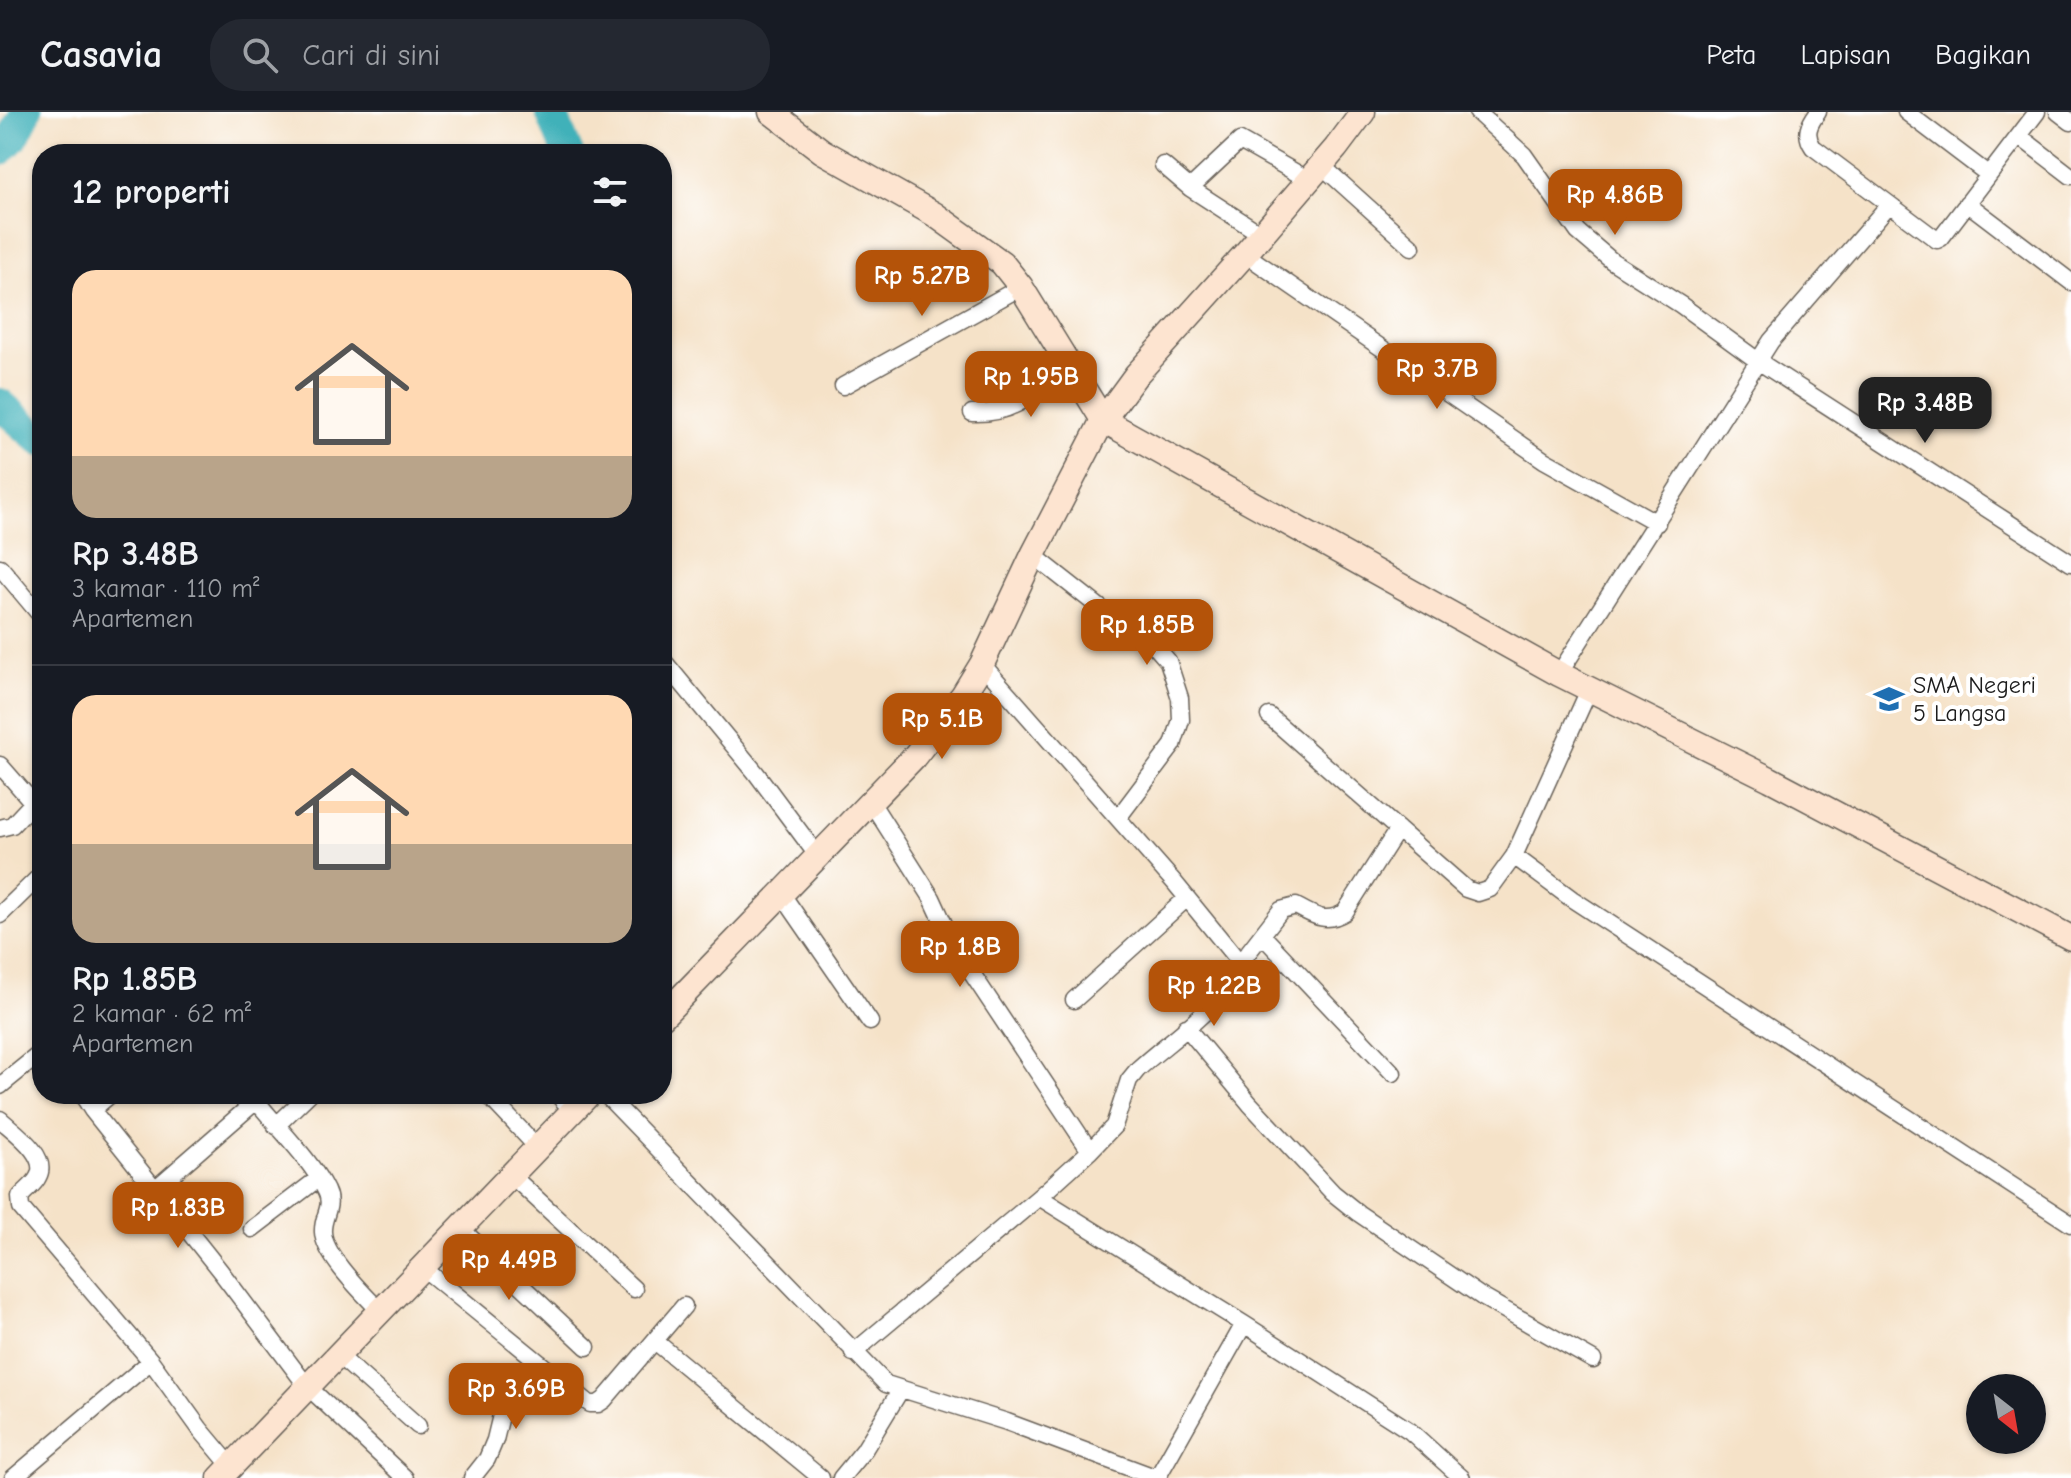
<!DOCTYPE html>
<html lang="id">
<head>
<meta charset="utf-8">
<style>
  body { margin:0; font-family:"Comic Neue",sans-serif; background:#242831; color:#f1f3f6; height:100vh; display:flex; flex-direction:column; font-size:30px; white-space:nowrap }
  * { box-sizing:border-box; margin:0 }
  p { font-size:26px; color:#9ea1a6 }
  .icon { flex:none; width:44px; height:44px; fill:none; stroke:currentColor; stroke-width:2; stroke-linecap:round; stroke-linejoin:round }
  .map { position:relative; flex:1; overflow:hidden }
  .side { position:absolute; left:32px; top:32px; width:640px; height:960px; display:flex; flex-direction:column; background:#171b24; border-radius:32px; box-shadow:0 2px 6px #0004 }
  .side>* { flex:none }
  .needle { width:52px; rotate:149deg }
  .buttons { position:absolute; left:1966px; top:1262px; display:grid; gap:16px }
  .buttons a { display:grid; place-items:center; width:80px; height:80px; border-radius:50%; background:#171b24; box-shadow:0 2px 6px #0004; font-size:40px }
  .price { position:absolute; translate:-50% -68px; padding:0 18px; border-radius:16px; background:#b45309; color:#fff; font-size:26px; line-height:52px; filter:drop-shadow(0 2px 4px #0008) }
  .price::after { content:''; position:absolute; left:50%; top:48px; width:24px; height:18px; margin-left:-12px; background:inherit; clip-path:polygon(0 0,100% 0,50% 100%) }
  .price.selected { background:#222; color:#fff }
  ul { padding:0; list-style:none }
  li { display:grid; align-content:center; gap:16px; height:424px; padding:0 40px }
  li+li { border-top:2px solid #363941 }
  li span { display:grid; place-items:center; height:248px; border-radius:24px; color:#555 }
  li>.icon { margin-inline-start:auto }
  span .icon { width:144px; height:144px; fill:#fffc; stroke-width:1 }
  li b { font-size:34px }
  h2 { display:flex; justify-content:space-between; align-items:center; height:96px; padding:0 40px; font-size:34px }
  header { display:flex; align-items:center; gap:48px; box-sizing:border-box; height:112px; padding:0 40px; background:#171b24; border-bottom:2px solid #363941 }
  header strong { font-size:38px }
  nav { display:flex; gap:44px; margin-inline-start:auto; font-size:28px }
  .search { width:560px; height:72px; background:#242831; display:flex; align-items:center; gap:20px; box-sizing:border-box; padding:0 28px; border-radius:32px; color:#9ea1a6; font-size:30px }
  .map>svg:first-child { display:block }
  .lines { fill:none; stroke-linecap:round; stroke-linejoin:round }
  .river { stroke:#40b1b9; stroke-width:32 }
  .street-casing { stroke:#686158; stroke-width:19 }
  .secondary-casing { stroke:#686158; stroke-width:27 }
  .street { stroke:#fff; stroke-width:16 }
  .secondary { stroke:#fde4d0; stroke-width:24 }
  .labels { text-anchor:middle; stroke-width:8; stroke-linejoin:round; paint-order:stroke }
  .poi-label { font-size:24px; fill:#1c1c1c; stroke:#fff; text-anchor:start }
</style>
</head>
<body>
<header>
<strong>Casavia</strong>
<div class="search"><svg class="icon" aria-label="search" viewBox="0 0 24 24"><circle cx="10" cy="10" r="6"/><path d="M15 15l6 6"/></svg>Cari di sini</div>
<nav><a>Peta</a><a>Lapisan</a><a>Bagikan</a></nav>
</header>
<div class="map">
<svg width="2071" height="1366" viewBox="0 0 2071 1366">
  <rect width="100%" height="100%" fill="#fff"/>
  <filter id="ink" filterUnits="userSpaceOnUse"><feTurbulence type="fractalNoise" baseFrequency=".0125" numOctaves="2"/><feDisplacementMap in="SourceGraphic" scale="16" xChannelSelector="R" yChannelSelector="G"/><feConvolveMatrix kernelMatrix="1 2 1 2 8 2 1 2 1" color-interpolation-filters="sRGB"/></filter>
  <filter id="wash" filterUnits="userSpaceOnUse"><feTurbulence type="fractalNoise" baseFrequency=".006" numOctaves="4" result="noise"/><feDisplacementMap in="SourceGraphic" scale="32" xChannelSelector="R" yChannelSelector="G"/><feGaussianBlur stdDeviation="1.8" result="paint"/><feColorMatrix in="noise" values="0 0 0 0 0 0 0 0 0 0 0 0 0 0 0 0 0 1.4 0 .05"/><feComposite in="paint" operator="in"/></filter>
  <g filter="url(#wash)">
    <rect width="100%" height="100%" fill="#f5e2c8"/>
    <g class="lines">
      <path class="river" d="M551,0L568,42
        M0,38L14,24L26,0
        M0,292L42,329"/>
    </g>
  </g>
  <g filter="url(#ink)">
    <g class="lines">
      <g class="street-casing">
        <path id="street" d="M1477,0L1524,43L1578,120L1612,149L1681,193L1758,249L2071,451
          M1818,0C1809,12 1804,22 1813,35L1937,128L1941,126L2037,0
          M1906,0L1989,63
          M2058,0L2071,10
          M2019,24L2071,64
          M1163,53L1190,76L1261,122
          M1321,53L1412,135
          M1190,76L1240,29L1307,67
          M1967,91L2071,170
          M1245,142L1544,348L1657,411
          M843,274L1021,175
          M972,301C1016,303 1037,278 1070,254
          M1033,443L1127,517L1155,534L1168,549L1180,586L1181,608L1173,633L1118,706
          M0,455L42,505
          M662,547L756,661L817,743
          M1559,562L1771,229L1888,94
          M1269,604L1466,777L1478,781L1490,777L1514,744L1589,578
          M0,653L42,701
          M871,690L932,786L955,836L1090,1039
          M0,716L12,713L42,681
          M1514,744L1572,787L2071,1112
          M781,781L870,910
          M0,803L42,762
          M1262,823L1393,961
          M1240,851L1281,798L1296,794C1314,804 1326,812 1345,800L1398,717
          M1074,888L1187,786
          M1186,915L1250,992L1333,1081L1358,1101L1482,1185L1593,1248
          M0,974L42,940
          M82,982L92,998L221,1160L306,1273L405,1366
          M251,982C274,1013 310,1045 326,1079C334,1095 322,1104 323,1120C324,1144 364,1182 380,1199
          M487,982L537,1035
          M557,982L573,999
          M605,982L886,1272L1007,1310L1157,1366L1244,1212
          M92,998L111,982
          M0,1007C13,1019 50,1044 38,1065C35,1072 25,1079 20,1085L21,1096L151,1249L200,1317L231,1354
          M276,1014L309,982
          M511,1063L634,1177
          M155,1077L256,989
          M1039,1085L1244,1212L1410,1319L1462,1366
          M460,1116L587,1235
          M252,1117L319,1066
          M422,1155L590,1292H598L604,1288L684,1194
          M656,1230L821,1366
          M853,1241L1039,1085L1090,1039L1114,1014L1129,968L1138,957C1173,925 1222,896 1240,851L1174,770L982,552
          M337,1242L418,1314
          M13,1366L151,1249
          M472,1366L487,1347L495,1328L503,1295L540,1251
          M841,1366L864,1338L901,1277"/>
      </g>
      <g class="secondary-casing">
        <path id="secondary" d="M771,0L822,39L934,102L1002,151L1021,175L1103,308L1559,562L1770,667L2071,826
          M662,905L914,645L963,583L982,552L1033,443L1103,308L1136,263L1245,142L1336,36L1363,0
          M220,1366L589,982"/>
      </g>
      <use href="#street" class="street"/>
      <use href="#secondary" class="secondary"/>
    </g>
  </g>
  <defs>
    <g id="school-bare" transform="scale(2.4)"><path d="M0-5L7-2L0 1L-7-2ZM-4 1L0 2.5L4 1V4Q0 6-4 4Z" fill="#1f6fb2" stroke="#fff" stroke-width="2.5" paint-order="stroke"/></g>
  </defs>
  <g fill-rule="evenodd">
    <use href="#school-bare" x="1889" y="587"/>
  </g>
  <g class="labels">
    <g class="poi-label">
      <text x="1913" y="581">SMA Negeri<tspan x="1913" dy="28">5 Langsa</tspan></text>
    </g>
  </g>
</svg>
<div class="buttons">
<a><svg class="needle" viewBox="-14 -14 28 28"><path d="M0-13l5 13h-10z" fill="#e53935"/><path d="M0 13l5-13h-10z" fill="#9ea1a6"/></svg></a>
</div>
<b class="price" style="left:1615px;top:125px">Rp 4.86B</b>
<b class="price" style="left:922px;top:206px">Rp 5.27B</b>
<b class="price" style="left:1437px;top:299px">Rp 3.7B</b>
<b class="price" style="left:1031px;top:307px">Rp 1.95B</b>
<b class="price selected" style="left:1925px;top:333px">Rp 3.48B</b>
<b class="price" style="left:1147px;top:555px">Rp 1.85B</b>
<b class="price" style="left:942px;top:649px">Rp 5.1B</b>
<b class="price" style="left:960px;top:877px">Rp 1.8B</b>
<b class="price" style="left:1214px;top:916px">Rp 1.22B</b>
<b class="price" style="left:178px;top:1138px">Rp 1.83B</b>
<b class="price" style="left:509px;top:1190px">Rp 4.49B</b>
<b class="price" style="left:516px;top:1319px">Rp 3.69B</b>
<section class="side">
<h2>12 properti<svg class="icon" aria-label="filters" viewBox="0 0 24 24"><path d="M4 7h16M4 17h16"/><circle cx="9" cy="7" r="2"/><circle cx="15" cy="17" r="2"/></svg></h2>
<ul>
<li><span style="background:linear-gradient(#ffd9b3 75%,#b9a48a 0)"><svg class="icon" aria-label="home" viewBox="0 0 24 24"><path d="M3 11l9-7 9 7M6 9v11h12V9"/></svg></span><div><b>Rp 3.48B</b><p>3 kamar · 110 m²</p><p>Apartemen</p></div></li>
<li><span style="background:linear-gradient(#ffd9b3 60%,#b9a48a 0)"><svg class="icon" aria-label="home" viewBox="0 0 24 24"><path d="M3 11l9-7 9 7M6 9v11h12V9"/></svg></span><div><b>Rp 1.85B</b><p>2 kamar · 62 m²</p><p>Apartemen</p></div></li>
</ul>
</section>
</div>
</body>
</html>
